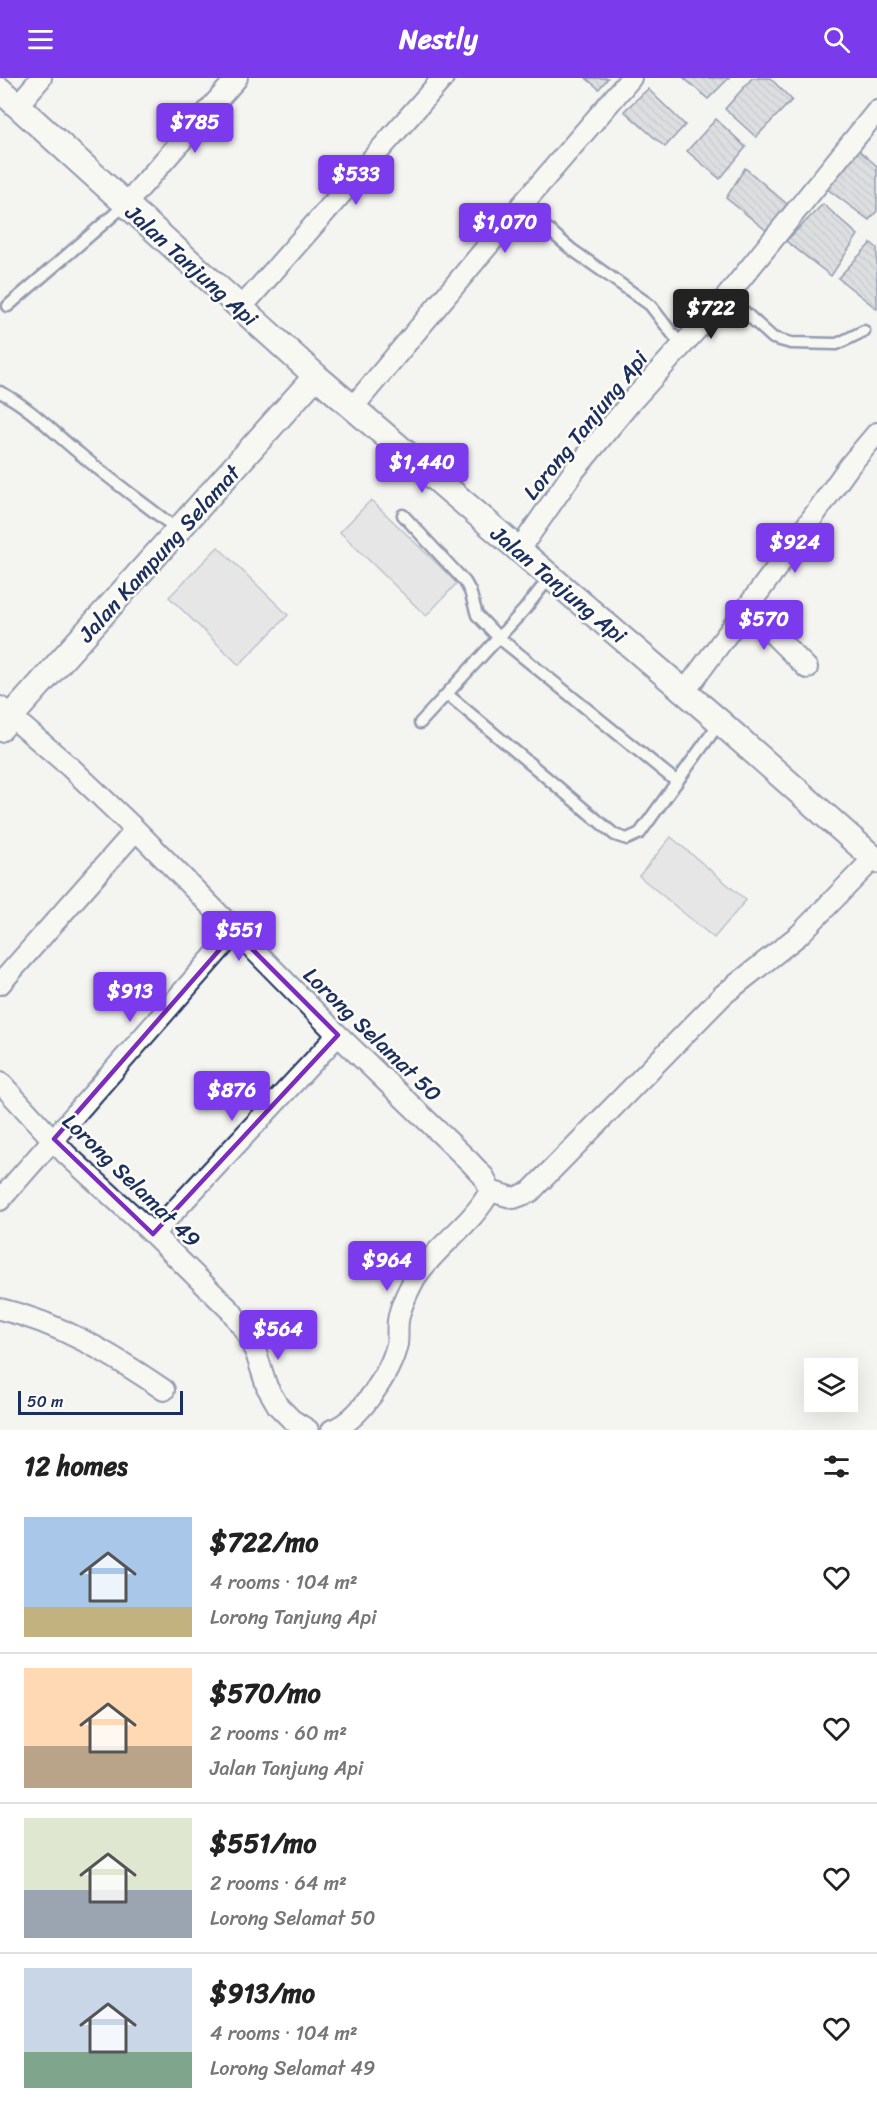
<!DOCTYPE html>
<html lang="en">
<head>
<meta charset="utf-8">
<style>
  body { margin:0; font-family:Sriracha,sans-serif; background:#f6f6f6; color:#222; height:100vh; display:flex; flex-direction:column; font-size:22px; white-space:nowrap }
  * { box-sizing:border-box; margin:0 }
  p { font-size:20px; color:#767676 }
  .icon { flex:none; width:33px; height:33px; fill:none; stroke:currentColor; stroke-width:2; stroke-linecap:round; stroke-linejoin:round }
  .map { position:relative; height:1352px; overflow:hidden }
  .sheet { display:flex; flex-direction:column; background:#fff; flex:1 }
  .sheet>* { flex:none }
  .controls { position:absolute; left:804px; top:1280px; display:grid; gap:12px }
  .controls a { display:grid; place-items:center; width:54px; height:54px; border-radius:0px; background:#fff; box-shadow:0 6px 24px #0002; font-size:30px }
  .scale { position:absolute; left:18px; bottom:15px; width:165px; box-sizing:border-box; padding-left:6px; border:3px solid #1b2f5e; border-top:0; font-size:16px; line-height:21px; white-space:nowrap; color:#1b2f5e; -webkit-text-stroke:4px #fdfcf7; paint-order:stroke }
  .price { position:absolute; translate:-50% -51px; padding:0 14px; border-radius:6px; background:#7c3aed; color:#fff; font-size:20px; line-height:39px; filter:drop-shadow(0 2px 3px #0008) }
  .price::after { content:''; position:absolute; left:50%; top:36px; width:18px; height:14px; margin-left:-9px; background:inherit; clip-path:polygon(0 0,100% 0,50% 100%) }
  .price.current { background:#222; color:#fff }
  ul { padding:0; list-style:none }
  li { display:flex; align-items:center; gap:18px; height:150px; padding:0 24px }
  li+li { border-top:2px solid #e0e0e0 }
  li span { display:grid; place-items:center; flex:none; width:168px; height:120px; border-radius:0px; color:#555 }
  li>.icon { margin-inline-start:auto }
  span .icon { width:72px; height:72px; fill:#fffc; stroke-width:1 }
  li b { font-size:26px }
  h2 { display:flex; justify-content:space-between; align-items:center; height:72px; padding:0 24px; font-size:26px }
  header { display:flex; justify-content:space-between; align-items:center; height:78px; padding:0 24px; background:#7c3aed; color:#fff; font-size:27px; font-weight:700 }
  .map>svg:first-child { display:block }
  .garden { fill:#d4d6db; stroke:#78829c; stroke-width:1.5 }
  .building { fill:url(#building-back-hatch); stroke:#1b2f5e; stroke-width:1.5 }
  .lines { fill:none; stroke-linecap:round; stroke-linejoin:round }
  .service-casing { stroke:#1b2f5e; stroke-width:15 }
  .minor-casing { stroke:#1b2f5e; stroke-width:24 }
  .tertiary-casing { stroke:#1b2f5e; stroke-width:28 }
  .service { stroke:#fdfcf7; stroke-width:10 }
  .minor { stroke:#fdfcf7; stroke-width:20 }
  .tertiary { stroke:#fdfcf7; stroke-width:24 }
  .marked { fill:none; stroke:#7b2cbf; stroke-width:4.5; stroke-linejoin:round }
  .labels { text-anchor:middle; stroke-width:5; stroke-linejoin:round; paint-order:stroke }
  .street-label { font-size:22px; fill:#1b2f5e; stroke:#fdfcf7 }
</style>
</head>
<body>
<header><svg class="icon" aria-label="menu" viewBox="0 0 24 24"><path d="M4 6h16M4 12h16M4 18h16"/></svg>Nestly<svg class="icon" aria-label="search" viewBox="0 0 24 24"><circle cx="10" cy="10" r="6"/><path d="M15 15l6 6"/></svg></header>
<div class="map">
<svg width="877" height="1352" viewBox="0 0 877 1352">
  <defs>
    <pattern id="building-back-hatch" width="6" height="6" patternUnits="userSpaceOnUse" patternTransform="scale(1.5)"><rect width="6" height="6" fill="#bfc3cc"/><path d="M-1 5l2 2M0 0l6 6M5-1l2 2" fill="none" stroke="#9a9fa9"/></pattern>
  </defs>
  <rect width="100%" height="100%" fill="#f4f4f1"/>
  <filter id="ink" filterUnits="userSpaceOnUse"><feTurbulence type="fractalNoise" baseFrequency=".0167" numOctaves="2"/><feDisplacementMap in="SourceGraphic" scale="12" xChannelSelector="R" yChannelSelector="G"/><feConvolveMatrix kernelMatrix="1 2 1 2 8 2 1 2 1" color-interpolation-filters="sRGB"/></filter>
  <g filter="url(#ink)">
    <path class="garden" d="M371,422L457,505L426,538L340,454Z
      M218,469L288,537L239,587L169,519Z
      M671,759L746,822L714,860L639,798Z"/>
    <path class="building" d="M586,0H608L599,11Z
      M684,0H729L708,21Z
      M752,0H770L792,22L756,59L725,31Z
      M648,11L685,47L665,69L624,33Z
      M716,41L746,69L720,101L687,73Z
      M855,69L877,88V133L869,142L819,105Z
      M745,90L787,126L767,153L726,120Z
      M823,126L858,157L831,198L786,163Z
      M871,165L877,170V231L838,200Z"/>
    <g class="lines">
      <g class="service-casing">
        <path id="service" d="M521,128L571,171L650,227L681,267
          M727,218L773,260L791,265L837,266L864,253
          M8,228L125,127
          M0,314C30,329 54,355 80,376C112,403 146,427 179,453
          M403,437L465,504L470,513L477,537L498,559L677,704
          M447,616L615,757L627,761L640,755L720,644
          M420,645L524,532L550,499"/>
      </g>
      <g class="minor-casing">
        <path id="minor" d="M17,28L41,0
          M125,127L237,0
          M241,230L443,0
          M353,329L521,128L631,0
          M519,472L574,393L630,325L727,218L877,33
          M747,530L807,590
          M685,613L775,492L850,387L877,355
          M0,629L70,689L136,752L338,957L470,1084L484,1099L490,1113
          M0,906L136,752
          M0,1004L66,1076L153,1156L231,1233L246,1254L256,1275L267,1309L278,1328L292,1342L308,1352
          M490,1113L514,1120L530,1114L723,917L799,857L874,780
          M0,1122L235,854
          M153,1156L338,957
          M0,1231C60,1245 113,1277 164,1312
          M332,1352C359,1343 391,1294 397,1266C398,1259 397,1251 398,1243C400,1228 408,1213 415,1200C436,1168 472,1147 490,1113"/>
      </g>
      <g class="tertiary-casing">
        <path id="tertiary" d="M0,12L316,298L720,644L877,783
          M0,651L316,298"/>
      </g>
      <use href="#service" class="service"/>
      <use href="#minor" class="minor"/>
      <use href="#tertiary" class="tertiary"/>
    </g>
  </g>
  <path d="M0 0H877V1352H0ZM235,854L338,957L153,1156L54,1061Z" fill="#f4f4f1" fill-opacity=".55" fill-rule="evenodd"/>
  <path class="marked" d="M235,854L338,957L153,1156L54,1061Z"/>
  <g class="labels">
    <g class="street-label">
      <text transform="translate(192 187) rotate(42)" y="8">Jalan Tanjung Api</text>
      <text transform="translate(585 347) rotate(-51)" y="8">Lorong Tanjung Api</text>
      <text transform="translate(159 475) rotate(-48)" y="8">Jalan Kampung Selamat</text>
      <text transform="translate(559 506) rotate(40)" y="8">Jalan Tanjung Api</text>
      <text transform="translate(373 956) rotate(44)" y="8">Lorong Selamat 50</text>
      <text transform="translate(132 1102) rotate(44)" y="8">Lorong Selamat 49</text>
    </g>
  </g>
</svg>
<div class="controls">
<a><svg class="icon" aria-label="layers" viewBox="0 0 24 24"><path d="M12 4l9 5-9 5-9-5zM3 14l9 5 9-5"/></svg></a>
</div>
<div class="scale">50 m</div>
<b class="price" style="left:195px;top:76px">$785</b>
<b class="price" style="left:356px;top:128px">$533</b>
<b class="price" style="left:505px;top:176px">$1,070</b>
<b class="price current" style="left:711px;top:262px">$722</b>
<b class="price" style="left:422px;top:416px">$1,440</b>
<b class="price" style="left:795px;top:496px">$924</b>
<b class="price" style="left:764px;top:573px">$570</b>
<b class="price" style="left:239px;top:884px">$551</b>
<b class="price" style="left:130px;top:945px">$913</b>
<b class="price" style="left:232px;top:1044px">$876</b>
<b class="price" style="left:387px;top:1214px">$964</b>
<b class="price" style="left:278px;top:1283px">$564</b>
</div>
<section class="sheet">
<h2>12 homes<svg class="icon" aria-label="filters" viewBox="0 0 24 24"><path d="M4 7h16M4 17h16"/><circle cx="9" cy="7" r="2"/><circle cx="15" cy="17" r="2"/></svg></h2>
<ul>
<li><span style="background:linear-gradient(#a9c7e8 75%,#c2b280 0)"><svg class="icon" aria-label="home" viewBox="0 0 24 24"><path d="M3 11l9-7 9 7M6 9v11h12V9"/></svg></span><div><b>$722/mo</b><p>4 rooms · 104 m²</p><p>Lorong Tanjung Api</p></div><svg class="icon" aria-label="heart" viewBox="0 0 24 24"><path d="M12 20l-8-8c-3-5 5-10 8-4 3-6 11-1 8 4z"/></svg></li>
<li><span style="background:linear-gradient(#ffd9b3 65%,#b9a48a 0)"><svg class="icon" aria-label="home" viewBox="0 0 24 24"><path d="M3 11l9-7 9 7M6 9v11h12V9"/></svg></span><div><b>$570/mo</b><p>2 rooms · 60 m²</p><p>Jalan Tanjung Api</p></div><svg class="icon" aria-label="heart" viewBox="0 0 24 24"><path d="M12 20l-8-8c-3-5 5-10 8-4 3-6 11-1 8 4z"/></svg></li>
<li><span style="background:linear-gradient(#dfe7d0 60%,#9aa5b1 0)"><svg class="icon" aria-label="home" viewBox="0 0 24 24"><path d="M3 11l9-7 9 7M6 9v11h12V9"/></svg></span><div><b>$551/mo</b><p>2 rooms · 64 m²</p><p>Lorong Selamat 50</p></div><svg class="icon" aria-label="heart" viewBox="0 0 24 24"><path d="M12 20l-8-8c-3-5 5-10 8-4 3-6 11-1 8 4z"/></svg></li>
<li><span style="background:linear-gradient(#c9d6e8 70%,#7fa58c 0)"><svg class="icon" aria-label="home" viewBox="0 0 24 24"><path d="M3 11l9-7 9 7M6 9v11h12V9"/></svg></span><div><b>$913/mo</b><p>4 rooms · 104 m²</p><p>Lorong Selamat 49</p></div><svg class="icon" aria-label="heart" viewBox="0 0 24 24"><path d="M12 20l-8-8c-3-5 5-10 8-4 3-6 11-1 8 4z"/></svg></li>
</ul>
</section>
</body>
</html>
